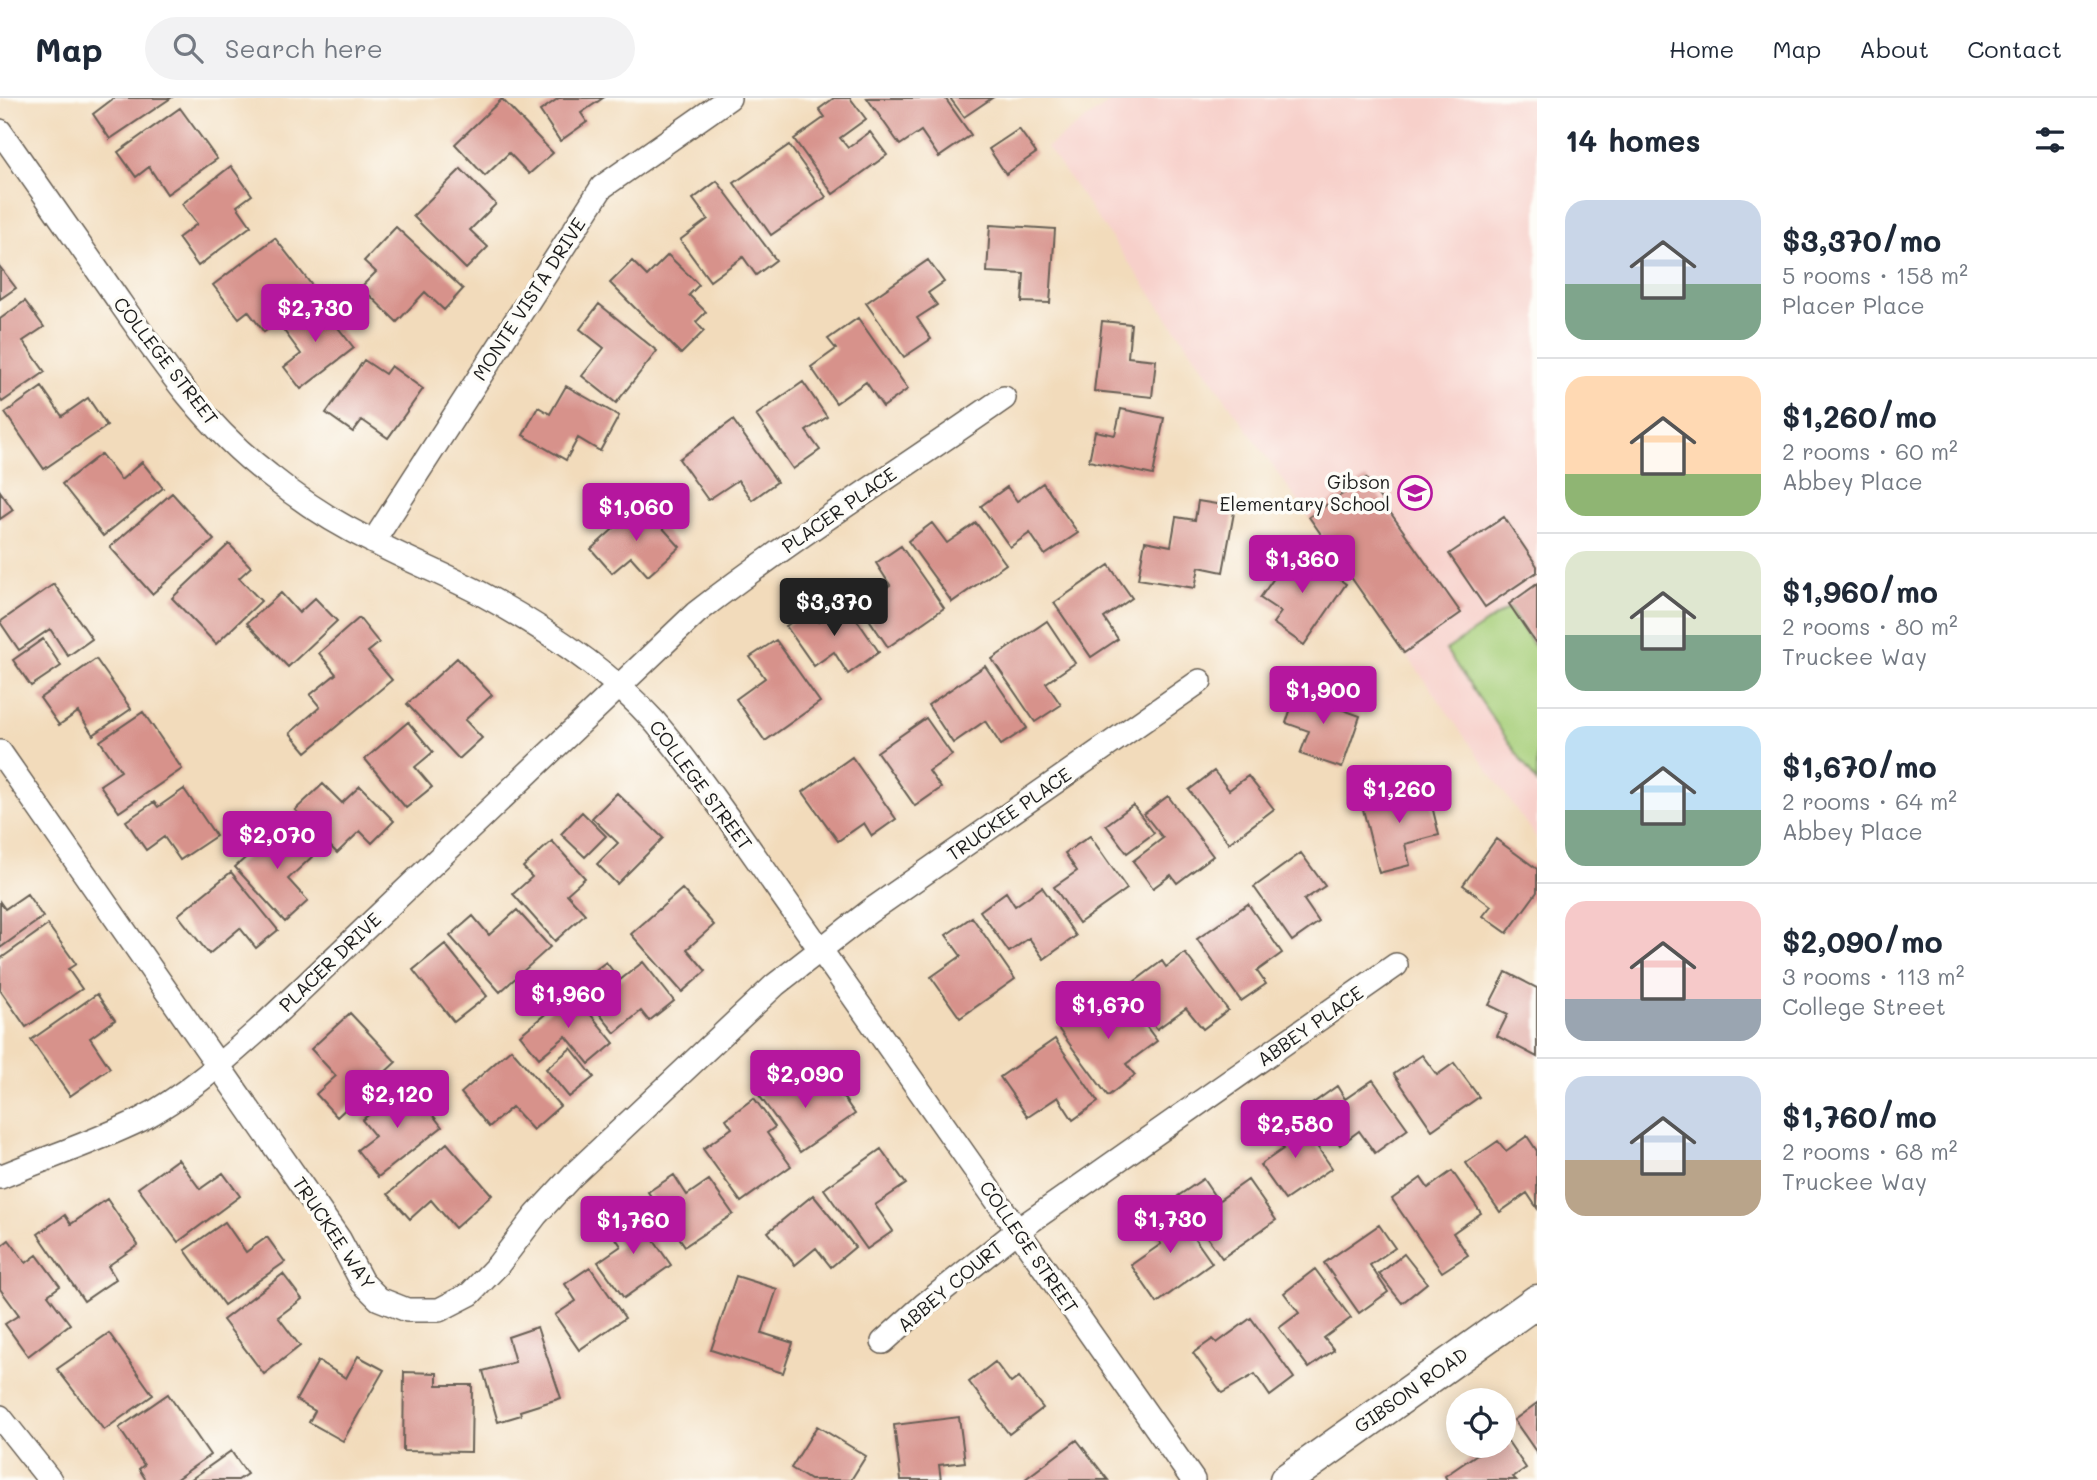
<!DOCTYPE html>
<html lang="en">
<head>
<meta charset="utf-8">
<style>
  body { margin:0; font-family:Mali,sans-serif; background:#f2f2f3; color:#1f2937; height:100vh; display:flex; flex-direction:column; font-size:26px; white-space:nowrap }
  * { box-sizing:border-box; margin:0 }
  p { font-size:23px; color:#747a83 }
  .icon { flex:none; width:38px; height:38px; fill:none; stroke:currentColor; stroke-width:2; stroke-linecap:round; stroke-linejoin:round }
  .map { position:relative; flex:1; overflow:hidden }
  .panel { display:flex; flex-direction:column; background:#fff; width:560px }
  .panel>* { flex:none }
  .fabs { position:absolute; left:1446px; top:1290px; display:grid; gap:14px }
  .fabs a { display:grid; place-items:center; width:70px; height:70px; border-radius:50%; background:#fff; box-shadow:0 4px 18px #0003; font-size:35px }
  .price { position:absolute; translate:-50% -60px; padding:0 16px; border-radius:7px; background:#b5179e; color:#fff; font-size:23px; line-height:46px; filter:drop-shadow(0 2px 4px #0008) }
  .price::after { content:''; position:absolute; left:50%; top:42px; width:21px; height:16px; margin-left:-10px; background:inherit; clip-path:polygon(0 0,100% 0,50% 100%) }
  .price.on { background:#222; color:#fff }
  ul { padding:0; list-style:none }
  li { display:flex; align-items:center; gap:21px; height:175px; padding:0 28px }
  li+li { border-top:2px solid #e0e1e3 }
  li span { display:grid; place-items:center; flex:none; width:196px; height:140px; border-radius:21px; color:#555 }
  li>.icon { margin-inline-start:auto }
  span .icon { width:84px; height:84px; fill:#fffc; stroke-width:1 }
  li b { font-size:30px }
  h2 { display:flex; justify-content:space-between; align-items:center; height:84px; padding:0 28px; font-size:30px }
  header { display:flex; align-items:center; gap:42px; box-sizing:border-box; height:98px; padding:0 35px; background:#fff; border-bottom:2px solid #e0e1e3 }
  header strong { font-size:33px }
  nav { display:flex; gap:38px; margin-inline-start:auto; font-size:24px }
  .search { width:490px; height:63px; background:#f2f2f3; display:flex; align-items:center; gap:18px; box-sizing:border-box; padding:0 24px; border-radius:38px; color:#747a83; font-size:26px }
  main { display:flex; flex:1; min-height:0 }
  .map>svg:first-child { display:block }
  .built { fill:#f7d0ca }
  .green { fill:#a7cf7a; stroke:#62764b; stroke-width:2 }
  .building { fill:#d7928b }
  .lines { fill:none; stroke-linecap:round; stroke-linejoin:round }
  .street-casing { stroke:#675f54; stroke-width:26 }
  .secondary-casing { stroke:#675f54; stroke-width:35 }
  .street { stroke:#fff; stroke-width:23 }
  .secondary { stroke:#fff; stroke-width:32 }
  .labels { text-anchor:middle; stroke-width:7; stroke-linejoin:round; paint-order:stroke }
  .street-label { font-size:19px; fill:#1c1c1c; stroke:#fdfcf7 }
  .poi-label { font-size:19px; fill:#1c1c1c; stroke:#fdfcf7; text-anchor:end }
</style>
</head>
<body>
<header>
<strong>Map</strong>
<div class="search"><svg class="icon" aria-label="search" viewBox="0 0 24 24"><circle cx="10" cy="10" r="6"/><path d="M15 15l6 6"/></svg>Search here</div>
<nav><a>Home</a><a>Map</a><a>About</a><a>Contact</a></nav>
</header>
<main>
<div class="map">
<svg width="1537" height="1382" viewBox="0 0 1537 1382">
  <rect width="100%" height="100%" fill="#fdfcf7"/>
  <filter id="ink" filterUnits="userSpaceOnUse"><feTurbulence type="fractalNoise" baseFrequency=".0143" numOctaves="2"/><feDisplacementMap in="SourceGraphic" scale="14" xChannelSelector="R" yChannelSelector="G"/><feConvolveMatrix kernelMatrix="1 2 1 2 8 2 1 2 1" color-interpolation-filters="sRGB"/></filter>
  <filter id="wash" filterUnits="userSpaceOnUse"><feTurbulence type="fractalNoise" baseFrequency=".00686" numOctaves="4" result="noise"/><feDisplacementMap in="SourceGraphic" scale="28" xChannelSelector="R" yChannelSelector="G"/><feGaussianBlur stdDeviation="1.57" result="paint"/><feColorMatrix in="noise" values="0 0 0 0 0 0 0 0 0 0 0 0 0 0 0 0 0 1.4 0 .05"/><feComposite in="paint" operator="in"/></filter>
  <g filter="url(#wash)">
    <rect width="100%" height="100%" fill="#f2dbbb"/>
    <path class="built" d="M1116,0H1537V741L1047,49Z"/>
    <path class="green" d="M1509,510L1537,552V685L1446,552Z"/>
    <g id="blocks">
      <path class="building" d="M114,0H171L110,41L93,16Z
        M559,0H603L581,15L587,24L560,43L540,13Z
        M834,0H850L866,21L840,40L848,50L870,34L887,57L833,96L794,41L825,19L819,11Z
        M867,0H945L971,37L939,59L921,33L900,47Z
        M950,0H992L964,19Z
        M502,1L553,55L529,76L509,55L485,78L455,46Z
        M180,10L217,61L167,96L149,69L136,79L118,54Z
        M1019,31L1036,55L1006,76L989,51Z
        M789,47L826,99L771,137L734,85Z
        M231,68L252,97L237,108L251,128L198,168L178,140L197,126L182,106Z
        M461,71L496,106L470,132L488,149L466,171L413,118Z
        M717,83L776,162L756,177L743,159L710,183L680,142L708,121L693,101Z
        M990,127L1055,131L1050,205L1022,204L1024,176L987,174Z
        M396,129L463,191L444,212L425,194L397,224L361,189L376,174L364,163Z
        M275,140L317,194L264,234L248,213L239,220L213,187Z
        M668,157L699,187L689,197L706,214L696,224L704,233L681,256L610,185L632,163L647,178Z
        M928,162L944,184L928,195L937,207L917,220L931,241L904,259L866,205Z
        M0,169L16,190L0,201Z
        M25,203L44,229L23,243L45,274L2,304L0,301V221Z
        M317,203L354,250L301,291L284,269L301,256L282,230Z
        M599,206L657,253L616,305L582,278L604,250L580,231Z
        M858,220L908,291L883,309L866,284L836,305L811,269L836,251L828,241Z
        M1102,223L1131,226L1128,259L1156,262L1152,299L1094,293Z
        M364,262L385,276L391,268L423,291L388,340L362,322L353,334L326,315Z
        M803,284L827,319L806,333L820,352L793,371L756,317Z
        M566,288L619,318L600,353L578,340L566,362L523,337L538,309L550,316Z
        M42,289L62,318L88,300L107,328L44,371L5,315Z
        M1121,311L1164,320L1153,377L1089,363L1095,333L1115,337Z
        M733,322L777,384L752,402L738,382L708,402L679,361Z
        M101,356L121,382L142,364L163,390L103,438L62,386Z
        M1366,380L1461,515L1404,555L1309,419Z
        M1043,385L1078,435L1045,457L1030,435L1010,449L981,408L1007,389L1017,403Z
        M0,393L13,412L0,421Z
        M172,395L214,442L152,496L110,449Z
        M1198,403L1235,409L1223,474L1199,469L1195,490L1138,481L1145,443L1171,448L1176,419L1195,422Z
        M641,406L680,449L648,478L631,459L612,475L591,451Z
        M1504,419L1537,468V474L1485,509L1449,456Z
        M932,425L947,445L976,425L1006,466L952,504L908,443Z
        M229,446L251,469L239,480L261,503L216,546L172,500Z
        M901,448L944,510L888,549L860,508L890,487L876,465Z
        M1295,450L1346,486L1304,547L1273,525L1281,514L1260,500Z
        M1109,467L1132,500L1104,520L1118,541L1091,559L1054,505Z
        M54,486L92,541L68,558L50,531L19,552L0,524Z
        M1537,486V547L1509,506Z
        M281,495L299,515L315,500L337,523L288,569L247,525Z
        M846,506L879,554L848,576L834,554L814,568L786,528L811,511L819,524Z
        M359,520L379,545L368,554L392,582L306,654L290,635L320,609L310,597L336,576L319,555Z
        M1047,523L1075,565L1046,585L1061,607L1035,624L992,561Z
        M43,541L61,568L31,588L13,562Z
        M776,542L820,604L765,643L736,601L765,580L750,559Z
        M457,560L492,597L465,622L482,640L459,661L407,606Z
        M96,561L131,611L93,637L78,614L59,627L40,600Z
        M985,568L1027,630L1001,647L985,623L953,645L928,607Z
        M1299,587L1330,597L1327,606L1360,618L1342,670L1300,656L1309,633L1286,625Z
        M143,614L182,671L119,714L100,687L121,673L100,643Z
        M926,620L952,657L929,673L941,690L915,708L877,654Z
        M408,624L433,654L415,669L432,689L406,710L365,661Z
        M852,659L896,721L872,738L864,725L838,743L803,694Z
        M1214,673L1229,692L1248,678L1274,711L1229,745L1189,692Z
        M323,686L342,705L360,688L394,723L372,745L360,733L337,755L295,712Z
        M1427,687L1439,737L1405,746L1410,767L1379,775L1361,703Z
        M184,691L216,738L180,762L164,739L146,752L126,723L154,704L158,709Z
        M617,695L663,740L617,786L597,766L618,745L592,720Z
        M1168,698L1213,758L1177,785L1171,777L1153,790L1133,763L1163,740L1144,716Z
        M1133,707L1154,735L1127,755L1106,727Z
        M582,714L606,738L585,759L561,736Z
        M285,725L314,757L288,781L308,803L285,824L235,769Z
        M1090,738L1127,791L1079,825L1054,789L1077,773L1065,755Z
        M1496,741L1537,771V794L1507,835L1483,818L1491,808L1463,787Z
        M552,743L585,780L567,796L585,816L555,843L513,796L532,779L523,769Z
        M1301,755L1325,788L1304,802L1319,824L1292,843L1254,789Z
        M231,774L278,832L256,850L240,830L209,856L178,817Z
        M1042,789L1076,838L1044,861L1029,840L1009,854L980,813L1006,794L1015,808Z
        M682,791L714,827L687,851L706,873L682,894L631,836Z
        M27,796L43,819L0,850V804L5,811Z
        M1248,806L1282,855L1257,873L1266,886L1241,903L1197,841Z
        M517,812L550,849L500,894L450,838L473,818L489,837Z
        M972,819L1015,881L960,920L931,879L961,858L946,837Z
        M48,827L76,866L68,871L82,891L26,929L0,892V861Z
        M445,846L487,898L454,924L413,872Z
        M1185,855L1228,912L1203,931L1186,910L1157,931L1126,890L1162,863L1166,869Z
        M606,864L620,882L643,864L674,903L649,923L641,913L615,935L576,887Z
        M1506,874L1537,890V959L1497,938L1508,916L1489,907Z
        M572,894L614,945L589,966L566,938L539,960L520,937Z
        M1121,894L1157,943L1126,966L1135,977L1108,998L1057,929L1083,909L1089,917Z
        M97,896L115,922L90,940L110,970L70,998L31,942Z
        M350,915L396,964L337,1019L316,996L336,978L311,951Z
        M1055,941L1098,1004L1073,1022L1058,999L1028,1019L1000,979Z
        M571,950L594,979L569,999L546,971Z
        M511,951L560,1008L533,1032L512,1009L489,1029L461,995Z
        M1422,957L1437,977L1454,965L1479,999L1432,1032L1394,976Z
        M781,975L798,1000L810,992L812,996L831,982L855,1016L800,1054L756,993Z
        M1373,982L1408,1031L1375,1055L1359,1033L1340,1047L1312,1006L1337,988L1345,1001Z
        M409,986L442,1029L378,1079L357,1052L375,1038L362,1022Z
        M754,1000L775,1029L767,1035L791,1068L741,1104L703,1051L732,1030L726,1021Z
        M1296,1018L1332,1070L1285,1102L1260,1067L1283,1051L1272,1035Z
        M1527,1038L1537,1053V1110L1527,1095L1500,1114L1466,1065L1498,1043L1506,1053Z
        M447,1045L492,1097L455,1130L431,1102L410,1121L388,1096Z
        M881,1051L906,1086L875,1107L893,1133L867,1151L824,1091Z
        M178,1061L200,1091L223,1075L240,1098L178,1144L138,1090Z
        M1452,1073L1481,1115L1453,1135L1468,1157L1442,1174L1392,1101L1421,1080L1428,1090Z
        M674,1077L687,1097L709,1082L733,1116L685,1148L648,1094Z
        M1203,1081L1218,1103L1248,1082L1276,1122L1222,1160L1178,1098Z
        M813,1097L855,1149L831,1169L816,1150L795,1167L768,1134Z
        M107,1101L138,1147L108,1168L116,1181L84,1203L38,1136L65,1117L71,1126Z
        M1169,1104L1212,1165L1157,1205L1131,1167L1161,1146L1144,1121Z
        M633,1113L671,1167L624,1200L598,1164L621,1148L609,1130Z
        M225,1124L246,1154L267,1139L285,1164L224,1207L185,1152Z
        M1379,1127L1395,1150L1370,1167L1388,1194L1359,1215L1324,1165Z
        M9,1142L26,1165L37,1157L60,1188L48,1197L70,1226L28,1258L5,1226L19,1217L0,1191V1149Z
        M1404,1156L1427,1185L1402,1205L1379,1176Z
        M590,1169L625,1220L579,1252L555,1217L576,1203L565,1186Z
        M1315,1171L1351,1220L1324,1240L1334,1252L1309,1270L1279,1230L1299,1215L1284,1195Z
        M283,1176L302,1201L278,1219L300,1248L264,1276L223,1222Z
        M736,1178L777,1191L762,1235L793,1245L783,1275L711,1252Z
        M1251,1220L1294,1280L1270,1298L1255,1276L1222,1295L1193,1255L1213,1241L1217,1245Z
        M537,1229L561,1300L520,1313L521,1317L498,1324L483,1273L515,1264L508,1239Z
        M109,1235L153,1297L104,1332L57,1271Z
        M358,1258L384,1272L343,1343L309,1324L315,1313L296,1302L318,1263L346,1280Z
        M995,1264L1011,1285L1019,1279L1043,1310L1009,1336L969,1284Z
        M404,1274L437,1275V1287H472L471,1354L403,1353Z
        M168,1296L210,1357L175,1382H146L139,1371L144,1367L119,1330Z
        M1537,1305V1355L1514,1322Z
        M959,1319L965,1364L939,1367L941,1382H901L894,1327Z
        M817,1328L866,1358L851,1382H810L791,1370Z
        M1503,1336L1526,1370L1513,1379L1516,1382H1447L1445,1378L1489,1348H1503Z
        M1077,1342L1108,1382H1024Z
        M231,1353L247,1376L238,1382H190Z"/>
    </g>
  </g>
  <g filter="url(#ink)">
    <use href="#blocks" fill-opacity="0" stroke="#675f54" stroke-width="2"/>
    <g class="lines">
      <g class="street-casing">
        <path id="street" d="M0,33C37,86 75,140 112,193C158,259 204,328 269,377C301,403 338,427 376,445C410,463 446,477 480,495C543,529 606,570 654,623C681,654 704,687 728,720L1193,1382
          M373,444L602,89L729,0
          M0,654L339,1141L362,1184L379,1201L407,1212H439L470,1196L498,1167L536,1117L573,1077L775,887L870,813L1200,583
          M0,1079C46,1060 95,1044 140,1022C186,998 226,961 264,927L696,515C795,438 901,372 1004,300
          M883,1244L924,1207L1018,1132L1396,867
          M0,1319L50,1382"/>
      </g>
      <g class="secondary-casing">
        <path id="secondary" d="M1286,1382L1537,1203"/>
      </g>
      <use href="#street" class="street"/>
      <use href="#secondary" class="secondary"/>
    </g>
  </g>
  <defs>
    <g id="school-ring" transform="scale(1.75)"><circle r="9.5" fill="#fdfcf7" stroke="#b5179e" stroke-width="1.5"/><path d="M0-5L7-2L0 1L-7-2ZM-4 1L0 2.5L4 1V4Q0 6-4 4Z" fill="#b5179e"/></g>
  </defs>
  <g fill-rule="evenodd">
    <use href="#school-ring" x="1415" y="395"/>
  </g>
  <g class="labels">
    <g class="street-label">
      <text transform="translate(529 201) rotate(-57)" y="7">MONTE VISTA DRIVE</text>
      <text transform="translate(166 263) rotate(52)" y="7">COLLEGE STREET</text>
      <text transform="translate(839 412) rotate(-35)" y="7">PLACER PLACE</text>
      <text transform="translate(701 687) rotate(53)" y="7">COLLEGE STREET</text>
      <text transform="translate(1009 716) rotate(-35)" y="7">TRUCKEE PLACE</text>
      <text transform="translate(330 864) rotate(-44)" y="7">PLACER DRIVE</text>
      <text transform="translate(1310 928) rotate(-35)" y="7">ABBEY PLACE</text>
      <text transform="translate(334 1135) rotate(56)" y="7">TRUCKEE WAY</text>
      <text transform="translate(1029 1149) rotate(55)" y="7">COLLEGE STREET</text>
      <text transform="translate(950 1188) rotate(-40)" y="7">ABBEY COURT</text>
      <text transform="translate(1411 1292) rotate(-35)" y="7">GIBSON ROAD</text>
    </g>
    <g class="poi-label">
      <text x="1390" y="391">Gibson<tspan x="1390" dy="22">Elementary School</tspan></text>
    </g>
  </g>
</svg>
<div class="fabs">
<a><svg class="icon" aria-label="locate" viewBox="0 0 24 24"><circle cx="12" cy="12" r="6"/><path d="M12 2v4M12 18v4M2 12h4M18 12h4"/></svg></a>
</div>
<b class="price" style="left:315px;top:246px">$2,730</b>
<b class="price" style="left:636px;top:445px">$1,060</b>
<b class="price" style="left:1302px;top:497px">$1,360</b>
<b class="price on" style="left:834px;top:540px">$3,370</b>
<b class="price" style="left:1323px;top:628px">$1,900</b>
<b class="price" style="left:1399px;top:727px">$1,260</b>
<b class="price" style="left:277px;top:773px">$2,070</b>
<b class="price" style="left:568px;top:932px">$1,960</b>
<b class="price" style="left:1108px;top:943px">$1,670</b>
<b class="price" style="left:805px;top:1012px">$2,090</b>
<b class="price" style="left:397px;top:1032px">$2,120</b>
<b class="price" style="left:1295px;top:1062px">$2,580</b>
<b class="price" style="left:1170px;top:1157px">$1,730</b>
<b class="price" style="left:633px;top:1158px">$1,760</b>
</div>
<section class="panel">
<h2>14 homes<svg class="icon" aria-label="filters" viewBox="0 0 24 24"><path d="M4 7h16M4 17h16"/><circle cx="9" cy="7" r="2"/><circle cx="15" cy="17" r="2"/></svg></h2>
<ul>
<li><span style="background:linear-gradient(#c9d6e8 60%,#7fa58c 0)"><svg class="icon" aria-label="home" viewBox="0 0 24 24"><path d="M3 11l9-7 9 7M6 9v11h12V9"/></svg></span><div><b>$3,370/mo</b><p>5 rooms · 158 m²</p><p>Placer Place</p></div></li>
<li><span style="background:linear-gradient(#ffd9b3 70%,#8fb573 0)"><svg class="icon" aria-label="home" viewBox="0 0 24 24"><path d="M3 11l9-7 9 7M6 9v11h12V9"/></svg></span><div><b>$1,260/mo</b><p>2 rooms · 60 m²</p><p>Abbey Place</p></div></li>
<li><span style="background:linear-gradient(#dfe7d0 60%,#7fa58c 0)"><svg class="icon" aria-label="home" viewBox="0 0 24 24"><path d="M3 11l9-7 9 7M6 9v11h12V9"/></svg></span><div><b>$1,960/mo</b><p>2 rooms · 80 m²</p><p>Truckee Way</p></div></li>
<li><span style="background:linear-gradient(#bfe0f5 60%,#7fa58c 0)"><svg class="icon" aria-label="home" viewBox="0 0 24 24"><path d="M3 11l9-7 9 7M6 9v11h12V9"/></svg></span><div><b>$1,670/mo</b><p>2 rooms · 64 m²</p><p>Abbey Place</p></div></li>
<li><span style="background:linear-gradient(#f6c9c9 70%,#9aa5b1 0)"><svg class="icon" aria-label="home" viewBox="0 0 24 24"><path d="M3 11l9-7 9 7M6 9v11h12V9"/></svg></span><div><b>$2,090/mo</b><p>3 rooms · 113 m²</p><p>College Street</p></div></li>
<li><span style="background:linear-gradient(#c9d6e8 60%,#b9a48a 0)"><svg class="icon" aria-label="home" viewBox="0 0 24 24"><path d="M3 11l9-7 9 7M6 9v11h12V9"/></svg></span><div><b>$1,760/mo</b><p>2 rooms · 68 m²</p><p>Truckee Way</p></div></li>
</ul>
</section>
</main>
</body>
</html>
